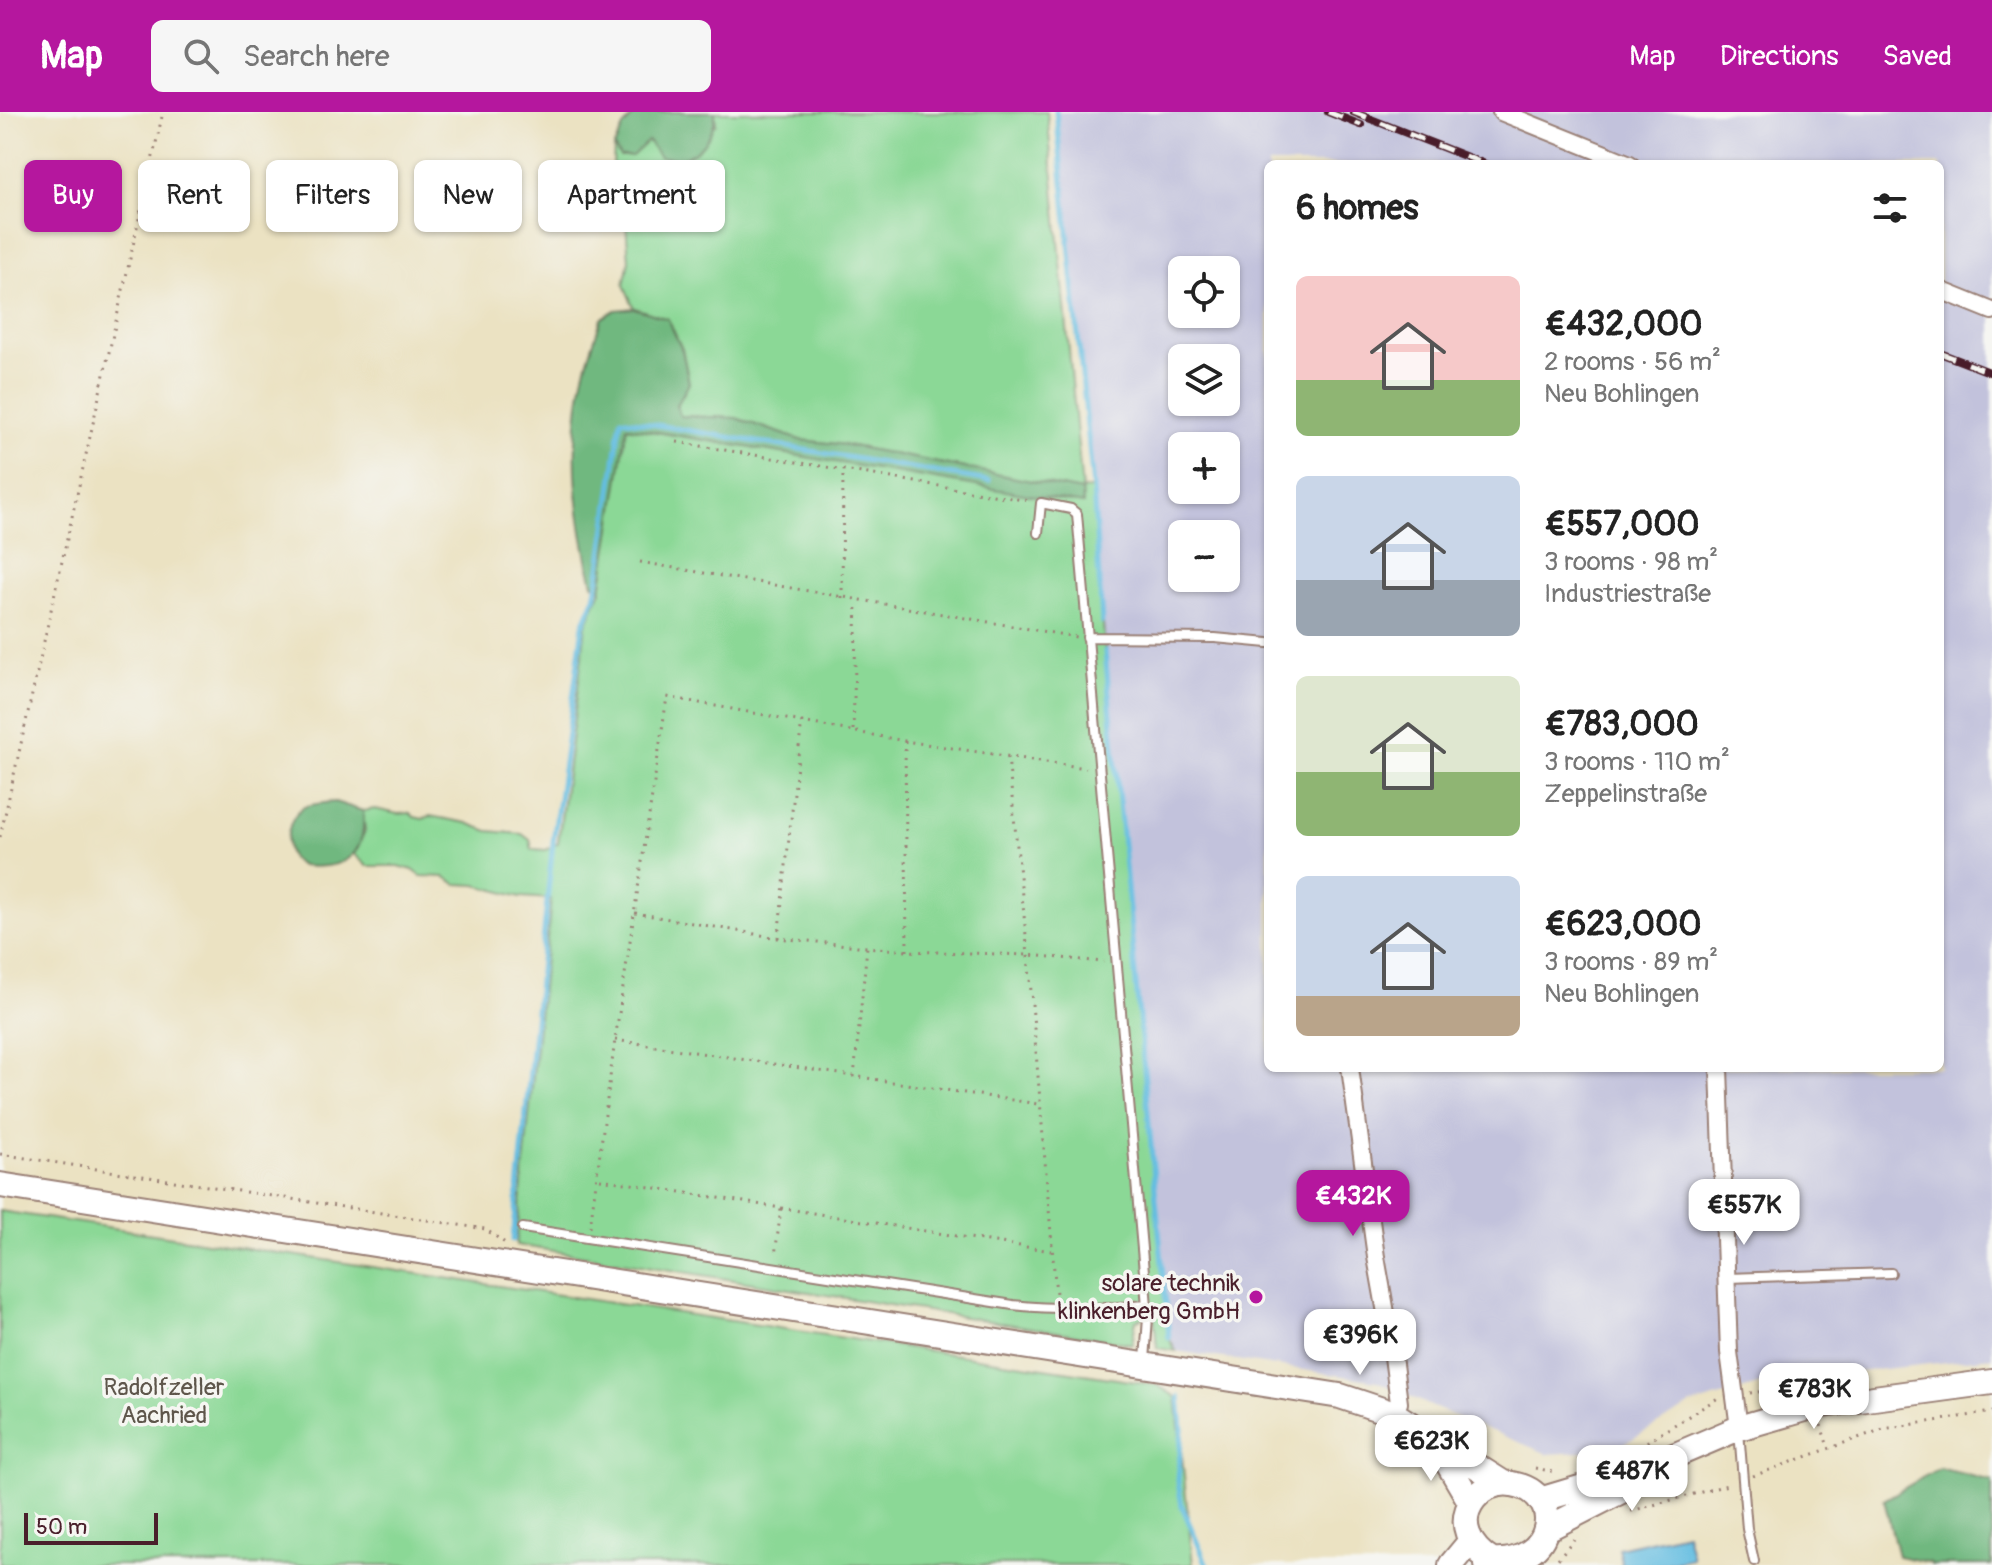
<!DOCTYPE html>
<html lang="en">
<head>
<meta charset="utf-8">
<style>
  body { margin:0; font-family:Pangolin,sans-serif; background:#f6f6f6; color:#222; height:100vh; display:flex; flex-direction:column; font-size:30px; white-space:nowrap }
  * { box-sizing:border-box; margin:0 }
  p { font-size:26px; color:#767676 }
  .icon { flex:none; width:44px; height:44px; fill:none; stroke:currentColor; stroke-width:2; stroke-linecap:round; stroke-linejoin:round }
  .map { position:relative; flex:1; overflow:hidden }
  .sheet { position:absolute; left:1264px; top:48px; width:680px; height:912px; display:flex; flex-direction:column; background:#fff; border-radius:12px; box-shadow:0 2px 6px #0004 }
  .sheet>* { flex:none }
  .guide { position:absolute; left:24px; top:48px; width:760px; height:72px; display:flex; gap:16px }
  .buttons { position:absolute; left:1168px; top:144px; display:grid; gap:16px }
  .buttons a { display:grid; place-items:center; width:72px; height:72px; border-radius:12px; background:#fff; box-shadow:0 2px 6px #0004; font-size:40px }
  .scale { position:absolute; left:24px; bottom:20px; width:134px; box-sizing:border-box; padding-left:8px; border:4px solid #4a1f2b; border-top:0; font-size:22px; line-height:28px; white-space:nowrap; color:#4a1f2b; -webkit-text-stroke:6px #f6f6f2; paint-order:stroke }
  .price { position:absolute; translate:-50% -68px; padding:0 18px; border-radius:16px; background:#fff; color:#222; font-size:26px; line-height:52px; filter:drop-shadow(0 2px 4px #0008) }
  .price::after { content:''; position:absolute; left:50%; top:48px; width:24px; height:18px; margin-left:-12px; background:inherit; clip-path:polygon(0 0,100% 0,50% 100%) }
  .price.on { background:#b5179e; color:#fff }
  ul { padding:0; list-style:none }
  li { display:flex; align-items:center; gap:24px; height:200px; padding:0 32px }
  li span { display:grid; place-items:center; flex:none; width:224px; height:160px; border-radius:12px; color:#555 }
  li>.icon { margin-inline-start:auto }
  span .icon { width:96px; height:96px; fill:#fffc; stroke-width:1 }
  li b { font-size:34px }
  h2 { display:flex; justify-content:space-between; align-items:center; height:96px; padding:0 32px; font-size:34px }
  .pill { padding:0 28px; border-radius:12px; background:#fff; box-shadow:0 2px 6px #0004; font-size:28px; line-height:72px }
  .pill.on { background:#b5179e; color:#fff }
  header { display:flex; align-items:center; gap:48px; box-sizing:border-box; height:112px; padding:0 40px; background:#b5179e; color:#fff }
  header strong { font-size:38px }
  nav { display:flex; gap:44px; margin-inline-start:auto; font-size:28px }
  .search { width:560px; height:72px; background:#f6f6f6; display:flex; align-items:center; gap:20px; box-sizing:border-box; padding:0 28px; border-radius:12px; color:#767676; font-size:30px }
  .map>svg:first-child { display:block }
  .industrial { fill:#c2c2dc; fill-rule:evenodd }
  .green { fill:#8bd896; stroke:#6a7c60; stroke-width:2 }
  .forest { fill:#70b87f; stroke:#5d6c55; stroke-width:2 }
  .water { fill:#63bde1; stroke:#566e86; stroke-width:2 }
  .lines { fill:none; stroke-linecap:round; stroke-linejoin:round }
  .stream { stroke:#63bde1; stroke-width:5 }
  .lane-casing { stroke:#9a8076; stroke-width:12 }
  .street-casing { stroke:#9a8076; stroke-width:20 }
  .secondary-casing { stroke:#9a8076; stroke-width:28 }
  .path { stroke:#9a8076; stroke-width:3; stroke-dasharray:2 6; stroke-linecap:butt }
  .lane { stroke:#fff; stroke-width:8 }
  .street { stroke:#fff; stroke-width:16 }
  .secondary { stroke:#fff; stroke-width:24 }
  .rail-casing { stroke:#4a1f2b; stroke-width:8 }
  .rail { stroke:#f6f6f2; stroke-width:5; stroke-dasharray:15; stroke-linecap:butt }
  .poi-dot { fill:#b5179e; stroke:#f6f6f2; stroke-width:3 }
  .labels { text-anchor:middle; stroke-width:7; stroke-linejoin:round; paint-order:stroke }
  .poi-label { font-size:24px; fill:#4a1f2b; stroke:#f6f6f2; text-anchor:end }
  .park-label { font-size:24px; fill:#5e564b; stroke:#f6f6f2 }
</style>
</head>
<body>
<header>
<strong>Map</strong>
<div class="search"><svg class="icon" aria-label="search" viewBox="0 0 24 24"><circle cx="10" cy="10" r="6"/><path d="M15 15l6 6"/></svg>Search here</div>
<nav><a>Map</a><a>Directions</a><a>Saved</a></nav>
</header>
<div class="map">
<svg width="1992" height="1453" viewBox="0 0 1992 1453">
  <rect width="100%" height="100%" fill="#f6f6f2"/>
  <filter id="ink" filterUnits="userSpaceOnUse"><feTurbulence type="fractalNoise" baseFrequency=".0125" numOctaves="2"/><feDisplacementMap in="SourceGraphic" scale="16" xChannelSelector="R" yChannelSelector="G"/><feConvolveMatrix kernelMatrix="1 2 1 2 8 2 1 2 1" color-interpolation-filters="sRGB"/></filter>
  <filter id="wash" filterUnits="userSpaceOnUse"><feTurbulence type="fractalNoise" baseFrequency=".006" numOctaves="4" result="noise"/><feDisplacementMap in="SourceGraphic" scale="32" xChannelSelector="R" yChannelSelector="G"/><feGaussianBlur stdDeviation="1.8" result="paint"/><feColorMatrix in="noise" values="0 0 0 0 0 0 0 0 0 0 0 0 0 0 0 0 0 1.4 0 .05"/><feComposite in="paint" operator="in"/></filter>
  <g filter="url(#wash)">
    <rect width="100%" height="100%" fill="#ebe2c2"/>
    <path class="industrial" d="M1056,0H1992V1245L1768,1270L1691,1293L1613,1338L1548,1342L1433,1295L1377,1269L1176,1239L1169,1226ZM1268,52H1940V956H1268ZM1182,158H1226V202H1182ZM1182,246H1226V290H1182ZM1182,334H1226V378H1182ZM1182,422H1226V466H1182Z"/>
    <path class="green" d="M715,0H1047L1082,378L1093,375L1105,539L1169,1226L1176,1239L1157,1236L1154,1203L1136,1208L1132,1232L516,1133L551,787L521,785L476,773L457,772L445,765L421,764L413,758L398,754H367L354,742L365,719L363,699L375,697L398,702L410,701L414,705L423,707L430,704L467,711L488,719L522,722L530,728L532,737L546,738L558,731L586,513L601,478L626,315L1083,391L1082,379L847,333L800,328L736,306L679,304L677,293L689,271L682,237L668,207L634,196L624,173L629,148L626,112L612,73L614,35L620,44L648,29L716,12Z
      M0,1099L1157,1273L1176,1285L1193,1453H0Z"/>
    <path class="forest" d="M637,0H715C716,19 701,42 681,46C674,47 666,45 660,45L648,29L632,44H620L614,35L623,15Z
      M634,196L668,207L682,238L689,271L677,293L680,304L736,306L800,328L847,333L1082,379L1083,392L627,315L601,478L593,472C576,407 570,338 582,272C586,250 595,228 601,207L615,198Z
      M335,690L363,699C367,745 344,758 301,754C297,751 293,749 291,745C283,732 289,705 302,696C311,691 325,691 335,690Z
      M1939,1356L1992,1369V1453H1931V1451L1898,1444L1884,1388Z"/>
    <path class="water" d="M1686,1421L1692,1446L1661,1453H1622L1618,1436Z"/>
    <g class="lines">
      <path class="stream" d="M1056,0L1093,375L1102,510
        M1105,539L1169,1226
        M513,1128L553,730L583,513L595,485L598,471L621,307L989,369
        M1179,1285L1182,1317L1178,1369L1182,1394L1207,1453"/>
    </g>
  </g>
  <g filter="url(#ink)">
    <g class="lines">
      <g class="lane-casing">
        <path id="lane" d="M1038,421L1041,391L1071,397L1077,402L1148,1205L1145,1249
          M1087,525L1215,526L1268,531
          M523,1116L1013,1193C1058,1198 1101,1197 1146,1193
          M1727,1166L1891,1161
          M1739,1319L1747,1417L1754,1449"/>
      </g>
      <g class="street-casing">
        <path id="street" d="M1501,0L1630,52
          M1940,178L1992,199
          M1350,956L1376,1145L1391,1229L1399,1291L1394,1302
          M1719,956L1729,1240L1739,1316"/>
      </g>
      <g class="secondary-casing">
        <path id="secondary" d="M0,1073L1340,1284L1394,1302L1503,1371
          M1436,1331L1471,1391
          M1540,1388L1643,1357L1739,1316L1815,1294L1992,1270
          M1547,1417L1627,1376L1639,1362
          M1451,1453L1470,1430
          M1487,1453L1492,1449C1556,1453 1566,1381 1512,1372C1497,1370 1484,1375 1474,1387C1456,1410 1470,1436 1492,1449"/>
      </g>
      <path class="path" d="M677,330L1029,389
        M640,450L1076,525
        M842,486L843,359
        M853,618L857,490
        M905,629L907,839
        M1008,645L1028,843L1056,1182
        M0,725L163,0
        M635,801L778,826L907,839L1028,843L1104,850
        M778,826L802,608
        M615,928L1038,992
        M854,965L867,835
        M0,1042L485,1117L505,1131
        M600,1067L781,1096L775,1144
        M781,1096L1051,1139
        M590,1115L615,928L667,585L905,629L1086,656
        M1750,1281L1798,1275
        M1821,1313L1828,1335
        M1640,1334L1718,1286
        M1535,1356L1554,1360
        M1753,1364L1883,1317L1992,1300
        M1631,1399L1731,1372
        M1553,1453L1574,1427"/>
      <use href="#lane" class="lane"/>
      <use href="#street" class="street"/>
      <use href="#secondary" class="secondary"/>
      <g class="rail-casing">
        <path id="rail" d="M1328,0L1361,13
          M1353,0L1485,52
          M1940,241L1992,261"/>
      </g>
      <use href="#rail" class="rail"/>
    </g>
  </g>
  <circle class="poi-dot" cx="1256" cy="1185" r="8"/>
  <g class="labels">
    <g class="poi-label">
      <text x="1240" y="1179">solare technik<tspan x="1240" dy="28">klinkenberg GmbH</tspan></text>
    </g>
    <g class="park-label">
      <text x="164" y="1283">Radolfzeller<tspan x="164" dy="28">Aachried</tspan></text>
    </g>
  </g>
</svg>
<div class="buttons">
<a><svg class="icon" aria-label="locate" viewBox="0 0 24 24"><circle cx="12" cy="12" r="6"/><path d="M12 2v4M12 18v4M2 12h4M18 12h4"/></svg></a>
<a><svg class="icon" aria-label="layers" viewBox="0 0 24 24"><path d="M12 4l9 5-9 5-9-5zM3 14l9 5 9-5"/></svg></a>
<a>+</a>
<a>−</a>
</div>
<div class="scale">50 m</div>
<b class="price on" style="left:1353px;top:1126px">€432K</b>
<b class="price" style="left:1744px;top:1135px">€557K</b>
<b class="price" style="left:1360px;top:1265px">€396K</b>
<b class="price" style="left:1814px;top:1319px">€783K</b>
<b class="price" style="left:1431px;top:1371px">€623K</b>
<b class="price" style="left:1632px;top:1401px">€487K</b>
<div class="guide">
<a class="pill on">Buy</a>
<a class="pill">Rent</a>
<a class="pill">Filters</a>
<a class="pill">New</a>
<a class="pill">Apartment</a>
</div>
<section class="sheet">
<h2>6 homes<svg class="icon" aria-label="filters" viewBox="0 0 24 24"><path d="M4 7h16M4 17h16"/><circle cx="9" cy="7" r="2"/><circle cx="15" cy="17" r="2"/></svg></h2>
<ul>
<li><span style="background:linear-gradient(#f6c9c9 65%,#8fb573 0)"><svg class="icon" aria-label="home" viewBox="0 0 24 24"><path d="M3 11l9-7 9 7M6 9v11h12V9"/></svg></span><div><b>€432,000</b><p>2 rooms · 56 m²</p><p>Neu Bohlingen</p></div></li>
<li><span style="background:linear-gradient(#c9d6e8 65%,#9aa5b1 0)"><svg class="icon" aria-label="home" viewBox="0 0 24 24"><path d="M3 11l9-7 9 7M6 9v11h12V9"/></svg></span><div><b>€557,000</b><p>3 rooms · 98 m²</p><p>Industriestraße</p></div></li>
<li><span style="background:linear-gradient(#dfe7d0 60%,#8fb573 0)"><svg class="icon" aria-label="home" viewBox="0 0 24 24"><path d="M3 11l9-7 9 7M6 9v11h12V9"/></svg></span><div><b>€783,000</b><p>3 rooms · 110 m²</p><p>Zeppelinstraße</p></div></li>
<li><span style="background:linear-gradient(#c9d6e8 75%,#b9a48a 0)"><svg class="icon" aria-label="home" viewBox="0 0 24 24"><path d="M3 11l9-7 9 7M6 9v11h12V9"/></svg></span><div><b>€623,000</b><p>3 rooms · 89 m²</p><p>Neu Bohlingen</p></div></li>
</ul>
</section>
</div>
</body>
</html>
